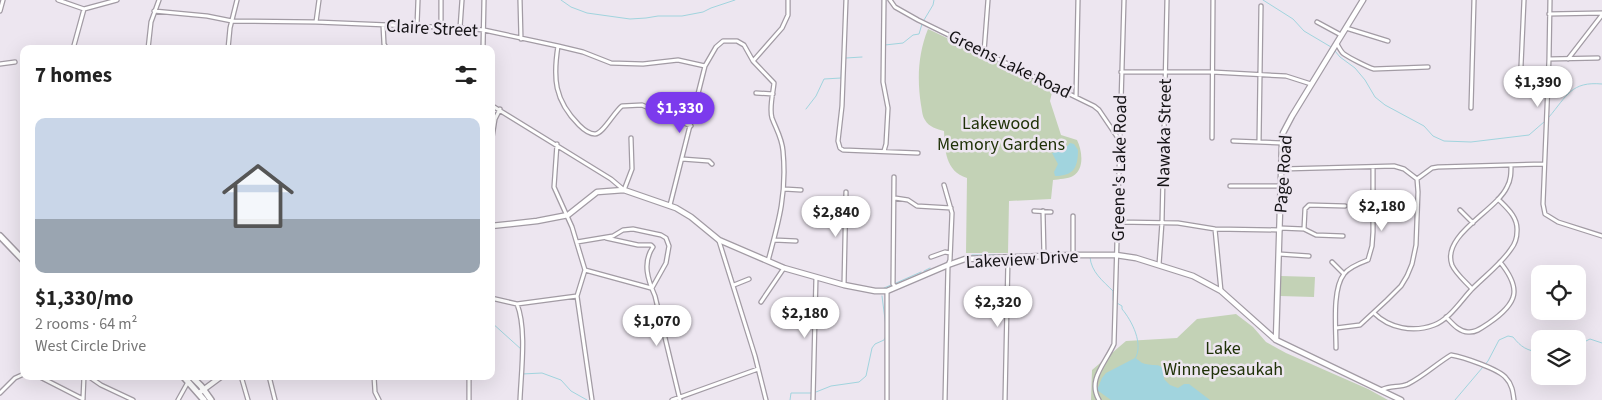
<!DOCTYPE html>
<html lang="en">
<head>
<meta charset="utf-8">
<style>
  body { margin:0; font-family:"Source Sans 3",sans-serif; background:#f6f6f6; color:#222; height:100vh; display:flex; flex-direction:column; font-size:19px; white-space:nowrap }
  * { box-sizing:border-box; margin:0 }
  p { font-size:16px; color:#767676 }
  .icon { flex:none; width:28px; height:28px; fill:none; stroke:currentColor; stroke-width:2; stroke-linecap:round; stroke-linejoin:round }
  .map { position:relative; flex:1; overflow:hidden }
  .drawer { position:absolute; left:20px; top:45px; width:475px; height:335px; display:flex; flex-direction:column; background:#fff; border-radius:10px; box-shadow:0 5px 20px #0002 }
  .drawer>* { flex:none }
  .fabs { position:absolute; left:1531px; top:265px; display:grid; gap:10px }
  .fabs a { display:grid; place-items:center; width:55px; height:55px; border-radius:10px; background:#fff; box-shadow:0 5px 20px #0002; font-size:25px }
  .price { position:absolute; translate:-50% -42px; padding:0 11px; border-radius:18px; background:#fff; color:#222; font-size:16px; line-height:32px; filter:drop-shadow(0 1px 2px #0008) }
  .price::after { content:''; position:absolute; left:50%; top:30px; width:15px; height:11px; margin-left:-8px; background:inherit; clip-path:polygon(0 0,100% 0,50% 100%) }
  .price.selected { background:#7c3aed; color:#fff }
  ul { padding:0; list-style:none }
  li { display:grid; align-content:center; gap:10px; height:265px; padding:0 15px }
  li span { display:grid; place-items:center; height:155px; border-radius:10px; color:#555 }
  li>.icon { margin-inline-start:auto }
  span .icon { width:90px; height:90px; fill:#fffc; stroke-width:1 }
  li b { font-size:21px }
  h2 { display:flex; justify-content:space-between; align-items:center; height:60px; padding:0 15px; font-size:21px }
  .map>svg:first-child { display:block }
  .green { fill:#c3d2b6 }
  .water { fill:#a1d4de }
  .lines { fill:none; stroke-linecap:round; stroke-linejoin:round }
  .stream { stroke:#a1d4de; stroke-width:1 }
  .minor-casing { stroke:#a29ba4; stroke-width:5.5 }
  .major-casing { stroke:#a29ba4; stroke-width:7 }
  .highway-casing { stroke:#a29ba4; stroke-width:8 }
  .minor { stroke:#fff; stroke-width:3 }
  .major { stroke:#fff; stroke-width:4.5 }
  .highway { stroke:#fff; stroke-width:5 }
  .labels { text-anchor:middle; stroke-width:5; stroke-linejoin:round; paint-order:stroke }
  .street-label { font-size:18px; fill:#151316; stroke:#ede6f0 }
  .park-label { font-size:18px; fill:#203208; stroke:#ede6f0 }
</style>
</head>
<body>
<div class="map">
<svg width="1602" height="400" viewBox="0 0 1602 400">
  <rect width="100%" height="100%" fill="#ede6f0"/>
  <path class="green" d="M928,29L1053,88L1050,101L1061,135L1077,140C1082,150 1085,169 1073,176C1068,179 1059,179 1053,180L1051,199L1009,201L1008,253H966L967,178C945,171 945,150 944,131C937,129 929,127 925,120C922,116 922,109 921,105C917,79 918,54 928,29Z
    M1281,276L1315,277L1314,297L1280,296Z
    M1236,314L1253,327L1266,342L1286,353L1368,389L1388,400H1091L1092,370L1126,341L1177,338L1197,319Z"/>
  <path class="water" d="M1070,143L1074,144L1078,150C1078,167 1074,176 1055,176L1054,172L1058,164L1052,153L1064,150Z
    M1135,358C1139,360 1142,364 1146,364C1160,367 1163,361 1164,379L1170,385L1178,388L1184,384H1189L1210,400H1111L1097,390L1102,378L1106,373Z"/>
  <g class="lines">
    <path class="stream" d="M561,0L571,7L587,13L630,19L646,18L658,16H682L703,12L711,8L735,0
      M1263,0L1293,19L1304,31L1331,47
      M924,20L933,5L934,0
      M885,45L903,43L913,35L919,34L922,24
      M1335,51L1340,57L1355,68L1365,80L1375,97L1385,105L1424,126L1433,136L1444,141L1471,142L1529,135L1544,122
      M846,58L862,57
      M806,109L816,96L824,79L841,78L842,58
      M1549,117C1567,96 1571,81 1602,84
      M1076,253H1087
      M972,255H997
      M1003,255L1042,254
      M1090,257C1091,272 1103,281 1113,291V300
      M924,271L930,268
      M896,283L921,272
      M884,288L891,285
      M882,296L886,327
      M1117,303L1122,306V309C1132,321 1144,344 1135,359
      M491,322L522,350
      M1578,345L1590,339L1602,343
      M522,374L542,373L561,380L571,391L587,400
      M816,392L831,386L859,382L866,376L872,348L875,344L884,340L886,336
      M790,400L791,393H811
      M1455,400L1488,361L1499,340L1508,336L1513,337C1521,347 1527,351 1540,352"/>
    <g class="minor-casing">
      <path id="minor" d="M58,0L84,9L117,0
        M520,0L521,39
        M846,0L842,106L838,141L840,148L843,150L918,153
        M890,0L895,7L918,20L1094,106L1099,110L1120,141
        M1524,0L1520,88L1548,83
        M1550,0L1549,59L1543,204L1545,214L1558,222L1602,236
        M0,11L3,0
        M154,11L207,16L232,21L316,22L460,28L484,30L558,46L583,52L611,63L643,64L678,60L705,66
        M1549,14L1602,13
        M316,22L319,0
        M1317,22L1341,35
        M383,25L384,44L387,49
        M417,26L418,0
        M441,27V0
        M460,28L462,0
        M1346,28L1388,41
        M1337,44C1339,47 1341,52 1344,54C1350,58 1367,67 1374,69L1428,67
        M558,46C553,78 554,100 579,125C583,129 589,134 595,134C603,134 614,112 622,106L642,105L691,126
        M73,49L84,9
        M148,49L151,22L159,0
        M228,49L230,28L237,0
        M483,49L484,0
        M984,52L988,0
        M1549,59L1598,58
        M1568,59L1602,15
        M753,61L782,28L788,15V0
        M0,64L15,62
        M1121,72H1212L1267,75L1286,76L1311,84
        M756,93L773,94
        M1076,96L1078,0
        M491,105L611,179L624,190L632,169L631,138
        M1471,108L1474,0
        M1212,138L1213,0
        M1233,141L1282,143
        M1259,142L1261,6
        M491,144L495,119L500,109
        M557,144L554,187L572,227L585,270L577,296L592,400
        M884,151L886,144L888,108L883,82L884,0
        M682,159L709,161L712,164
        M1282,169L1394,166L1404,169L1417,179
        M894,177L893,284L896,287
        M1417,179L1432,168L1438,167L1544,164
        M944,185L952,213L950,260L948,265L945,400
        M1230,186H1280
        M784,189L801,190
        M895,198L908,200L917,206L951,208
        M670,205L705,66L716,47L723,41H737L744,45L753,61L774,83C773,94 769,108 772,118C776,129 782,138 783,151C787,193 779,221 768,261
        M1460,210L1473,223
        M1034,211L1051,212
        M1043,211L1044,256
        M1073,216V255
        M1118,222L1178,223L1215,229L1280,230
        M1280,228L1304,229L1316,235L1343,236
        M1215,229L1221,291
        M1304,229L1305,209L1309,205L1345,206
        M606,238L638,245H651L653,247C642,263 648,280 655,296L680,400
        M774,240L796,241
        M719,241L755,356L766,400
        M577,242L613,236L623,230L633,229L661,235L666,238L669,246L666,263L652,288
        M1279,254L1309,256
        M931,257L945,252L950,253
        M1332,262L1344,274
        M1159,265L1162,222L1167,0
        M585,270L651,288
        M734,285L749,279
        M844,285L846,192
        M1472,289C1466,282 1456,274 1452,265C1441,235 1496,211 1507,187C1511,180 1511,173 1511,165
        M887,291V400
        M491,298L517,304L577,296
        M761,302L784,268
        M517,304C527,329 521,373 520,400
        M1374,313C1389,328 1413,333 1434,325C1450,319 1462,299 1473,288C1486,275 1501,264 1511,249C1515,244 1517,237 1517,231C1518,217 1507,208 1498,199
        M1446,317C1452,323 1459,332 1468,332C1476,333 1483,327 1489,323C1518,303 1522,289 1500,262
        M1336,328L1360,325L1387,300L1401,286L1407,276L1412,264L1416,245L1418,192L1417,179
        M1336,348C1336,328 1332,289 1344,274C1349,267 1360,263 1368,260L1372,246L1373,232V167
        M38,376L83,399
        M88,376L101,385L133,400
        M241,376L248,400
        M269,376L275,400
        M374,376L375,392L379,400
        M469,376V400
        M1381,390C1391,385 1399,388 1408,384C1424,376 1436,364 1451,355C1463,357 1499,369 1506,378C1512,384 1513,392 1514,400
        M0,393L15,378L24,374
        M83,399L84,376
        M178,400L188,382
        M672,400L758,369
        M813,400L816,277
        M1005,400L1008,258
        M1099,400C1087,380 1105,364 1114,344L1124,0"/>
    </g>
    <g class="major-casing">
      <path id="major" d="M491,226L537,221L568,215L597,192L624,190L676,208L691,217L719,240L784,268L844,285L875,291H887L948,265L965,259L1073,255H1116L1136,258L1193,276L1221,291L1276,340L1401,400
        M1276,340L1282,143L1283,133L1292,116L1363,0
        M199,393L222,376"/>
    </g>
    <g class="highway-casing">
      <path id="highway" d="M0,236L24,261
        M183,376L204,400
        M191,376L201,386L211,400"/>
    </g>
    <use href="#minor" class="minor"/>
    <use href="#major" class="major"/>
    <use href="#highway" class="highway"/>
  </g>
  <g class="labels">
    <g class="street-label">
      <text transform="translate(432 28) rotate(3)" y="6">Claire Street</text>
      <text transform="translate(1010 64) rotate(26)" y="6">Greens Lake Road</text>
      <text transform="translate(1164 133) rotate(-89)" y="6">Nawaka Street</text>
      <text transform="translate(1119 168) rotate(-89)" y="6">Greene's Lake Road</text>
      <text transform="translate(1283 174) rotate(-86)" y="6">Page Road</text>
      <text transform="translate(1022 259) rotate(-3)" y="6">Lakeview Drive</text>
    </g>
    <g class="park-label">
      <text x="1001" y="129">Lakewood<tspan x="1001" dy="21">Memory Gardens</tspan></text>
      <text x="1223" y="354">Lake<tspan x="1223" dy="21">Winnepesaukah</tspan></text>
    </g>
  </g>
</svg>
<div class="fabs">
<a><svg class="icon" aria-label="locate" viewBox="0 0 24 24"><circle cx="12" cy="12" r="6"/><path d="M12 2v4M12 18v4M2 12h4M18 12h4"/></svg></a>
<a><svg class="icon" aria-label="layers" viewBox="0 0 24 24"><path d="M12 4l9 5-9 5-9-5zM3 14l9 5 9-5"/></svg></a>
</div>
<b class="price" style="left:1538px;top:108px">$1,390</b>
<b class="price selected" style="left:680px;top:134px">$1,330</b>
<b class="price" style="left:1382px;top:232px">$2,180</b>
<b class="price" style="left:836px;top:238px">$2,840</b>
<b class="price" style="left:998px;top:328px">$2,320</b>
<b class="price" style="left:805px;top:339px">$2,180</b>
<b class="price" style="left:657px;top:347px">$1,070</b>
<section class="drawer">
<h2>7 homes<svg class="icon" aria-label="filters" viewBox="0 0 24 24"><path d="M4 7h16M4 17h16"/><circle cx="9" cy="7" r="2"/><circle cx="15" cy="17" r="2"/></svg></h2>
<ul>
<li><span style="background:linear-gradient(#c9d6e8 65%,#9aa5b1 0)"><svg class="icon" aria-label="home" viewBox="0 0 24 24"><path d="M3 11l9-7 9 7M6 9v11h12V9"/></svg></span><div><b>$1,330/mo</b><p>2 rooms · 64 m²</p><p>West Circle Drive</p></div></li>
</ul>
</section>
</div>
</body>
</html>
